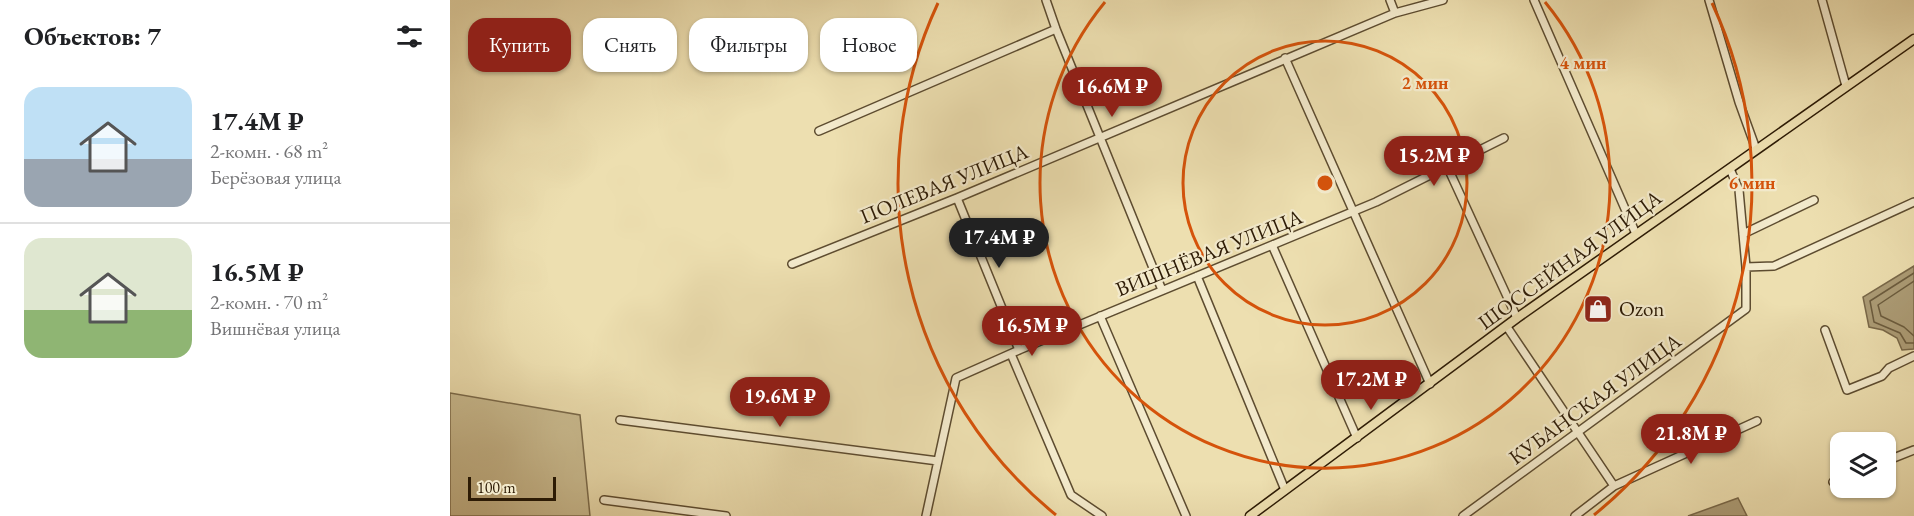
<!DOCTYPE html>
<html lang="ru">
<head>
<meta charset="utf-8">
<style>
  body { margin:0; font-family:"EB Garamond",serif; background:#f6f6f6; color:#202124; height:100vh; display:flex; flex-direction:column; font-size:22px; white-space:nowrap }
  * { box-sizing:border-box; margin:0 }
  p { font-size:20px; color:#757577 }
  .icon { flex:none; width:33px; height:33px; fill:none; stroke:currentColor; stroke-width:2; stroke-linecap:round; stroke-linejoin:round }
  .map { position:relative; flex:1; overflow:hidden }
  .panel { display:flex; flex-direction:column; background:#fff; width:450px }
  .panel>* { flex:none }
  .guide { position:absolute; left:18px; top:18px; width:570px; height:54px; display:flex; gap:12px }
  .fabs { position:absolute; left:1380px; top:432px; display:grid; gap:12px }
  .fabs a { display:grid; place-items:center; width:66px; height:66px; border-radius:12px; background:#fff; box-shadow:0 2px 4px #0004; font-size:30px }
  .scale { position:absolute; left:18px; bottom:15px; width:88px; box-sizing:border-box; padding-left:6px; border:3px solid #2d1b05; border-top:0; font-size:16px; line-height:21px; white-space:nowrap; color:#2d1b05; -webkit-text-stroke:4px #f3eacc; paint-order:stroke }
  .price { position:absolute; translate:-50% -51px; padding:0 14px; border-radius:21px; background:#8f2418; color:#fff; font-size:20px; line-height:39px; filter:drop-shadow(0 2px 3px #0008) }
  .price::after { content:''; position:absolute; left:50%; top:36px; width:18px; height:14px; margin-left:-9px; background:inherit; clip-path:polygon(0 0,100% 0,50% 100%) }
  .price.selected { background:#222; color:#fff }
  ul { padding:0; list-style:none }
  li { display:flex; align-items:center; gap:18px; height:150px; padding:0 24px }
  li+li { border-top:2px solid #e0e0e0 }
  li span { display:grid; place-items:center; flex:none; width:168px; height:120px; border-radius:18px; color:#555 }
  li>.icon { margin-inline-start:auto }
  span .icon { width:72px; height:72px; fill:#fffc; stroke-width:1 }
  li b { font-size:26px }
  h2 { display:flex; justify-content:space-between; align-items:center; height:72px; padding:0 24px; font-size:26px }
  .chip { padding:0 21px; border-radius:18px; background:#fff; box-shadow:0 2px 4px #0004; font-size:21px; line-height:54px }
  .chip.selected { background:#8f2418; color:#fff }
  main { display:flex; flex:1; min-height:0 }
  .map>svg:first-child { display:block }
  .green { fill:#ccbe93; stroke:#7c6c4c; stroke-width:1.5 }
  .water { fill:#ac9c76; stroke:#796849; stroke-width:1.5 }
  .lines { fill:none; stroke-linecap:round; stroke-linejoin:round }
  .shore { stroke:#6c5c3e; stroke-width:1.5 }
  .minor-casing { stroke:#5d4c30; stroke-width:10 }
  .major-casing { stroke:#2d1b05; stroke-width:11 }
  .minor { stroke:#f3eacc; stroke-width:7 }
  .major { stroke:#eddfb0; stroke-width:8 }
  .ring { fill:none; stroke:#d5530b; stroke-width:3 }
  .labels { text-anchor:middle; stroke-width:4.5; stroke-linejoin:round; paint-order:stroke }
  .street-label { font-size:21px; fill:#2d1b05; stroke:#f3eacc }
  .poi-label { font-size:21px; fill:#2d1b05; stroke:#f3eacc; text-anchor:start }
  .centre { fill:#d5530b; stroke:#f3eacc; stroke-width:3 }
  .ring-label { font-size:18px; text-anchor:middle; font-weight:bold; fill:#d5530b; stroke:#f3eacc; stroke-width:4.5; stroke-linejoin:round; paint-order:stroke }
</style>
</head>
<body>
<main>
<section class="panel">
<h2>Объектов: 7<svg class="icon" aria-label="filters" viewBox="0 0 24 24"><path d="M4 7h16M4 17h16"/><circle cx="9" cy="7" r="2"/><circle cx="15" cy="17" r="2"/></svg></h2>
<ul>
<li><span style="background:linear-gradient(#bfe0f5 60%,#9aa5b1 0)"><svg class="icon" aria-label="home" viewBox="0 0 24 24"><path d="M3 11l9-7 9 7M6 9v11h12V9"/></svg></span><div><b>17.4M ₽</b><p>2-комн. · 68 m²</p><p>Берёзовая улица</p></div></li>
<li><span style="background:linear-gradient(#dfe7d0 60%,#8fb573 0)"><svg class="icon" aria-label="home" viewBox="0 0 24 24"><path d="M3 11l9-7 9 7M6 9v11h12V9"/></svg></span><div><b>16.5M ₽</b><p>2-комн. · 70 m²</p><p>Вишнёвая улица</p></div></li>
</ul>
</section>
<div class="map">
<svg width="1464" height="516" viewBox="0 0 1464 516">
  <rect width="100%" height="100%" fill="#eddfb0"/>
  <filter id="stains"><feTurbulence type="fractalNoise" baseFrequency=".00333" numOctaves="4"/><feColorMatrix values="0 0 0 0 .2 0 0 0 0 .09 0 0 0 0 .02 0 0 0 .5 -.17"/></filter>
  <radialGradient id="worn" r=".72"><stop offset=".6" stop-color="#630" stop-opacity="0"/><stop offset="1" stop-color="#630" stop-opacity=".3"/></radialGradient>
  <path class="green" d="M0,393L130,415L140,516H0Z"/>
  <path class="water" d="M1464,266V349L1452,350L1447,338L1433,330L1419,327L1413,297Z
    M1288,498L1297,516H1238Z"/>
  <g class="lines">
    <path class="shore" d="M1464,273L1420,301L1424,322L1450,333L1456,343H1464
      M1464,281L1428,305L1431,316L1454,327L1464,336"/>
    <g class="minor-casing">
      <path id="minor" d="M596,0L606,29L712,290
        M940,0L945,13
        M1084,0L1186,234
        M1259,0L1289,102L1306,149
        M1372,0L1396,86
        M835,58L980,384
        M369,131L606,29
        M997,166L1067,318
        M507,198L569,350
        M1293,234L1364,200
        M822,245L907,438
        M342,264L507,198L945,13L993,0
        M1296,267L1324,266L1464,202
        M747,276L835,490
        M650,316L736,516
        M1057,327L1164,486
        M1375,330L1397,390L1432,376L1439,368L1464,356
        M561,354L621,495L652,516
        M170,420L488,461
        M1436,461L1464,450
        M1383,482L1390,479
        M154,500L276,516
        M476,516L506,378L569,350L926,202L1054,138
        M1013,516L1296,309V267L1289,190L1280,169
        M1125,516L1164,486L1307,421"/>
    </g>
    <g class="major-casing">
      <path id="major" d="M800,516L1067,318L1464,39"/>
    </g>
    <use href="#minor" class="minor"/>
    <use href="#major" class="major"/>
  </g>
  <g class="ring">
    <circle cx="875" cy="183" r="142"/>
    <path d="M1095 2A285 285 0 1 1 655 2"/>
    <path d="M606 515A427 427 0 0 1 488 3M1262 3A427 427 0 0 1 1144 515"/>
  </g>
  <defs>
    <g id="shop-square" transform="scale(1.5)"><rect x="-9" y="-9" width="18" height="18" rx="4" fill="#8f2418" stroke="#f3eacc"/><path d="M-5-2.5h2.3a2.7 3.5 0 0 1 5.4 0H5L5.5 6h-11ZM-1.5-2.5h3a1.5 2.3 0 0 0-3 0Z" fill="#fff"/></g>
  </defs>
  <g fill-rule="evenodd">
    <use href="#shop-square" x="1148" y="309"/>
  </g>
  <g class="labels">
    <g class="street-label">
      <text transform="translate(494 184) rotate(-22)" y="7">ПОЛЕВАЯ УЛИЦА</text>
      <text transform="translate(759 253) rotate(-22)" y="7">ВИШНЁВАЯ УЛИЦА</text>
      <text transform="translate(1120 260) rotate(-36)" y="7">ШОССЕЙНАЯ УЛИЦА</text>
      <text transform="translate(1145 399) rotate(-36)" y="7">КУБАНСКАЯ УЛИЦА</text>
    </g>
    <g class="poi-label">
      <text x="1169" y="316">Ozon</text>
    </g>
  </g>
  <circle cx="875" cy="183" r="9" class="centre"/>
  <g class="ring-label">
    <text x="1133" y="69">4 мин</text>
    <text x="975" y="89">2 мин</text>
    <text x="1302" y="189">6 мин</text>
  </g>
  <rect width="100%" height="100%" filter="url(#stains)"/>
  <rect width="100%" height="100%" fill="url(#worn)"/>
</svg>
<div class="fabs">
<a><svg class="icon" aria-label="layers" viewBox="0 0 24 24"><path d="M12 4l9 5-9 5-9-5zM3 14l9 5 9-5"/></svg></a>
</div>
<div class="scale">100 m</div>
<b class="price" style="left:662px;top:118px">16.6M ₽</b>
<b class="price" style="left:984px;top:187px">15.2M ₽</b>
<b class="price selected" style="left:549px;top:269px">17.4M ₽</b>
<b class="price" style="left:582px;top:357px">16.5M ₽</b>
<b class="price" style="left:921px;top:411px">17.2M ₽</b>
<b class="price" style="left:330px;top:428px">19.6M ₽</b>
<b class="price" style="left:1241px;top:465px">21.8M ₽</b>
<div class="guide">
<a class="chip selected">Купить</a>
<a class="chip">Снять</a>
<a class="chip">Фильтры</a>
<a class="chip">Новое</a>
</div>
</div>
</main>
</body>
</html>
